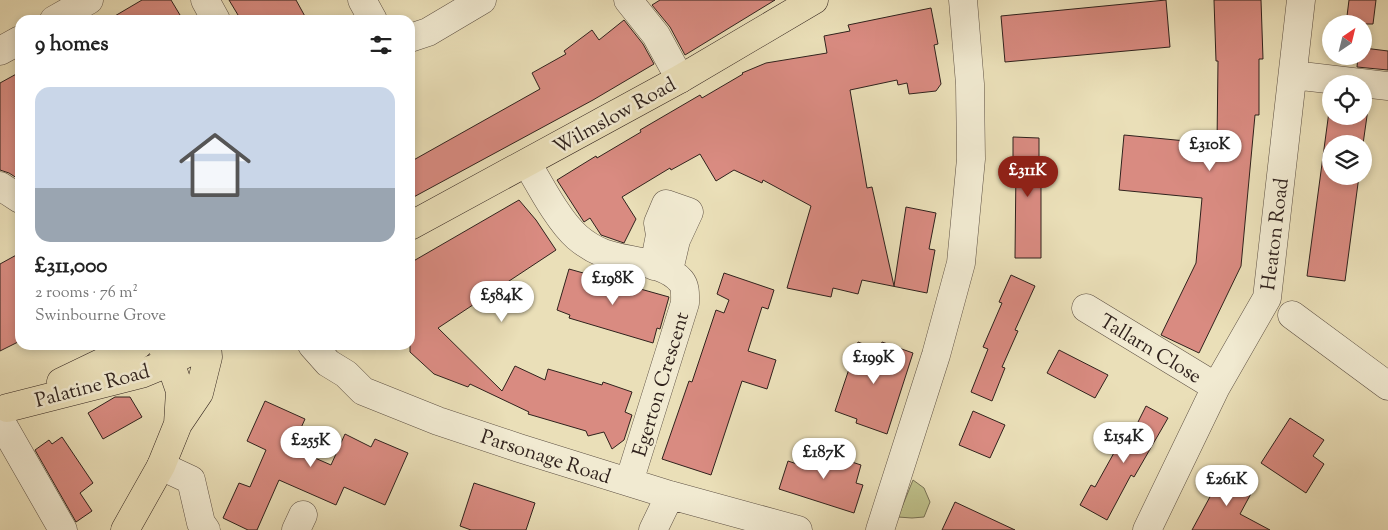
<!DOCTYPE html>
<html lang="en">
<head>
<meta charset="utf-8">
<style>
  body { margin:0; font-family:"Sorts Mill Goudy",serif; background:#f2f2f2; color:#222; height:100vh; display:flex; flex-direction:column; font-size:19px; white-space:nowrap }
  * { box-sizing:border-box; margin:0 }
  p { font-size:16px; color:#767676 }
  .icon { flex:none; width:28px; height:28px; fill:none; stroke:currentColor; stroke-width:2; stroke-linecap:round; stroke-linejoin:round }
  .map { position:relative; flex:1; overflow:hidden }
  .side { position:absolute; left:15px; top:15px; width:400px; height:335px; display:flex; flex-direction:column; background:#fff; border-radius:15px; box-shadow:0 2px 8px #0003 }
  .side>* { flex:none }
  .needle { width:32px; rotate:35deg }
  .fabs { position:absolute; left:1322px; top:15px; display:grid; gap:10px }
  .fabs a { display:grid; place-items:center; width:50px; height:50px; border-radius:50%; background:#fff; box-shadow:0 2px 8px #0003; font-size:25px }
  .price { position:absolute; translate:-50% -42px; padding:0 11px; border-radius:18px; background:#fff; color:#222; font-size:16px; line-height:32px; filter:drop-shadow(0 1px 2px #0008) }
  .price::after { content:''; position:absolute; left:50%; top:30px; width:15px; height:11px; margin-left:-8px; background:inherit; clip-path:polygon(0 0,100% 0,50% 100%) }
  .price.active { background:#8f2418; color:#fff }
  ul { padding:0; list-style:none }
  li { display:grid; align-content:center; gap:10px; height:265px; padding:0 20px }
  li+li { border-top:1px solid #e0e0e0 }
  li span { display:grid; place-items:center; height:155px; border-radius:15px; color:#555 }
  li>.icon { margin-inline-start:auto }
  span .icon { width:90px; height:90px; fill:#fffc; stroke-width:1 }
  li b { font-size:21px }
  h2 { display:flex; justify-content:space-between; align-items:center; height:60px; padding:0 20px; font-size:21px }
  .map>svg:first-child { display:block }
  .green { fill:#bec08a; stroke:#777154 }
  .building { fill:#d98b81; stroke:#30221d }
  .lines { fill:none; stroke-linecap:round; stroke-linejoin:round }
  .minor-casing { stroke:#5e5144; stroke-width:29 }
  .major-casing { stroke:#30221d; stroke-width:29 }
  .minor { stroke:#f1ead1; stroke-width:28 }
  .major { stroke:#eadfb8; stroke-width:28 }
  .labels { text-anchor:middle; stroke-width:5; stroke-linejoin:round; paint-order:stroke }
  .street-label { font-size:20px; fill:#30221d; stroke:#f1ead1 }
</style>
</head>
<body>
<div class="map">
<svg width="1388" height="530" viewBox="0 0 1388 530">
  <rect width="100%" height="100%" fill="#eadfb8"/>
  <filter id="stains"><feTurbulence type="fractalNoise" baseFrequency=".004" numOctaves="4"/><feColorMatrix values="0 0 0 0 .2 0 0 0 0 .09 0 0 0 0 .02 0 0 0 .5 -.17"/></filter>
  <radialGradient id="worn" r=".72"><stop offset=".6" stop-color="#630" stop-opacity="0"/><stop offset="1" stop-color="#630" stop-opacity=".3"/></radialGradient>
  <path class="green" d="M913,480L924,488L930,502L924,517L912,518L898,517Z"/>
  <path class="building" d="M142,0H171L183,20H108Z
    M229,0H296L307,20H241Z
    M660,0H775L685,55L670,27L652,5Z
    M1166,0L1170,47L1005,62L1001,16Z
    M1214,0H1261L1263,59H1259V115H1255L1241,266L1199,353L1161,335L1196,263L1202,198L1119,190L1124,135L1217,144L1218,61H1216Z
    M1349,0H1376L1373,24H1346Z
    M931,8L938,44L934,45L941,84L936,91L909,94L907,83L898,85L897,80L850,90L867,188L872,187L894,286L906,207L936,213L929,249L935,250L927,293L862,280L858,294L833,288L831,297L787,288L811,206L763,180L762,183L734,170L716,181L700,154L671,170L670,168L622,197L636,219L624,243L601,235L590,218L584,222L557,180L596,156L597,158L641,132L640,130L700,95L702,98L743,74L742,73L766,63L827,53L824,36L850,31L848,25Z
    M624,20L643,44L654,64L593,100L410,199V162L540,89L532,73L566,54L564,51L592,30L599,40Z
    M1364,48L1388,51V70L1357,67L1358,56H1364Z
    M20,72V180L9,173L0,170V83Z
    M1330,104H1331V116H1364V108L1368,109L1363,144H1331V176H1359L1345,281L1307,276Z
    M1013,137L1039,138V184H1041V258H1015L1016,166H1013Z
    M519,200L536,220L556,250L438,328L502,391L515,366L545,380L548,369L602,385L603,382L632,392L625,412L632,415L624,440L612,449L604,432L588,436L586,431L528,414L529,412L470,384L468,387L434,374L410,352V263Z
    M20,253V341L0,351V264Z
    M569,269L669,297L660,329L657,328L653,343L569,318L570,315L557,310Z
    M724,273L774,290L768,309L762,307L748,351L776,360L767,389L742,381L711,475L662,459L689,381L692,382L716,310L724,313L729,300L717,294Z
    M1011,275L1035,286L1015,330L1018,331L1002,367L1005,368L992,401L971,392L988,349L983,347L1002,303L999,302Z
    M858,342L879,350L882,342L913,353L887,434L856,423L857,419L835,411Z
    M1059,350L1108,375L1095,398L1047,373Z
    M115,397H130L142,417L103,439L88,413Z
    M265,401L305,419L292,448L331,465L345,434L371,447L375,439L408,453L385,505L344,487L336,505L279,480L257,530H248L223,518L239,483L250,487L266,450L247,441Z
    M1146,406L1168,418L1134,477L1131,475L1107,520L1080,505L1091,485L1095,487L1125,433L1131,436Z
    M973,411L1005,425L990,458L959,445Z
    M1290,418L1324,440L1313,456L1324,464L1306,493L1261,463Z
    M62,437L93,483L80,493L92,511L76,522L35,450L49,440L52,444Z
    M803,446L861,465L856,483L863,485L854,513L779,489L788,461L797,464Z
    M1224,471L1254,488L1240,514L1270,530H1192Z
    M474,483L535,503L526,530H471L460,526Z
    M955,502L1015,530H942Z"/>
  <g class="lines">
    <g class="minor-casing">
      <path id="minor" d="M205,0L216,20
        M362,0L373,20
        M628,0L656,35L680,79
        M54,20L89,0
        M410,38L428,32L482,0
        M0,51L20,40
        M1293,75L1388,86
        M527,163C540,185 558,220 577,237C584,243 593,249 603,253C627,262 664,261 681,281C686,287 685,296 685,303L629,482
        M0,186L20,199
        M654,266L660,235L658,223L666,204L689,212L676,240L669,270
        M1086,308L1216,387
        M1292,315L1388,386
        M312,345L328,363L346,374L363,391L438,421L519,448L670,495L798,530
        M0,420L63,530
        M161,466L191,480L201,523L206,530
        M296,530L303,515
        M653,530L670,495
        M880,530L936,355L961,263L971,159L970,84L963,0
        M1147,530L1216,387L1267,298L1301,0"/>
    </g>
    <g class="major-casing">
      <path id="major" d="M410,226L680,79L814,0
        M161,345L170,362L180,391L178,424
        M61,382L138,345
        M7,408L141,374L170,362L202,345
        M125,530L161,466L178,424L199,393L208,357L207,345"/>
    </g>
    <use href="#minor" class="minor"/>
    <use href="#major" class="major"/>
  </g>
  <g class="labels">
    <g class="street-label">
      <text transform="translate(614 115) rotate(-29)" y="7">Wilmslow Road</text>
      <text transform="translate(1274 234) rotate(-83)" y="7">Heaton Road</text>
      <text transform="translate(1151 348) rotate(31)" y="7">Tallarn Close</text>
      <text transform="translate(660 384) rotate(-73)" y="7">Egerton Crescent</text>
      <text transform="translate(92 385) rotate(-15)" y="7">Palatine Road</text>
      <text transform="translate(546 456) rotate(18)" y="7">Parsonage Road</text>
    </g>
  </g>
  <rect width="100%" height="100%" filter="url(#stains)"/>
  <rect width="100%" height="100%" fill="url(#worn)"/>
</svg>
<div class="fabs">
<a><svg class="needle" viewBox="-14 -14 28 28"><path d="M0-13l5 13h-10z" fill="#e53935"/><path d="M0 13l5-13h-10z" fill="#767676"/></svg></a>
<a><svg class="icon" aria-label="locate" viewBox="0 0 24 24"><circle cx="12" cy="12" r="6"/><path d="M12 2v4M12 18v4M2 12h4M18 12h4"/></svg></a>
<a><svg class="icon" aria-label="layers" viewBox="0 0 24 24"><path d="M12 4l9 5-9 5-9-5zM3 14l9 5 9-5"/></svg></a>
</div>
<b class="price" style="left:1210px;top:172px">£310K</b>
<b class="price active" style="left:1028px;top:198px">£311K</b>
<b class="price" style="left:613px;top:306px">£198K</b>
<b class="price" style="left:502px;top:323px">£584K</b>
<b class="price" style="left:874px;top:385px">£199K</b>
<b class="price" style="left:1124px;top:464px">£154K</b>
<b class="price" style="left:311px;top:468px">£255K</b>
<b class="price" style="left:824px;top:480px">£187K</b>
<b class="price" style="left:1227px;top:507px">£261K</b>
<section class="side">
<h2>9 homes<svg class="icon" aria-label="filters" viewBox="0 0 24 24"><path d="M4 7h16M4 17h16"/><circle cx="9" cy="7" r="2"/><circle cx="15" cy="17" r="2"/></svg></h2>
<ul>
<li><span style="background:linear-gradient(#c9d6e8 65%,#9aa5b1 0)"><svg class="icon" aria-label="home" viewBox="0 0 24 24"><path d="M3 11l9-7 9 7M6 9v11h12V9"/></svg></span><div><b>£311,000</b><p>2 rooms · 76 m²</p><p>Swinbourne Grove</p></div></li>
</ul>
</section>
</div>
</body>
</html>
